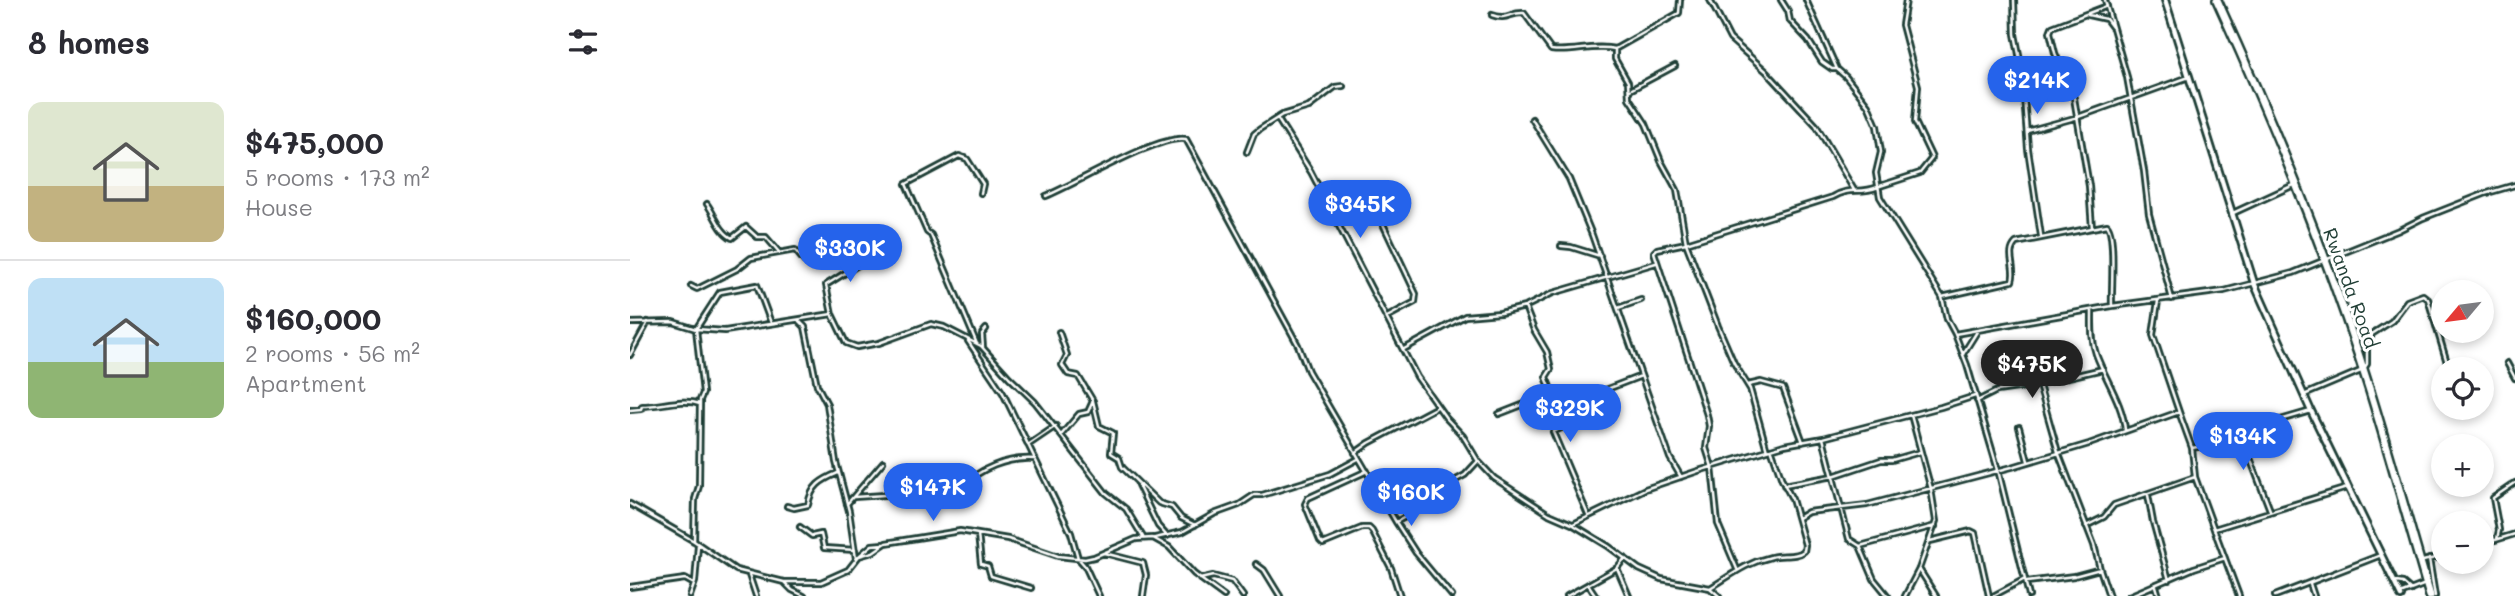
<!DOCTYPE html>
<html lang="en">
<head>
<meta charset="utf-8">
<style>
  body { margin:0; font-family:Mali,sans-serif; background:#f2f2f3; color:#2b2b33; height:100vh; display:flex; flex-direction:column; font-size:26px; white-space:nowrap }
  * { box-sizing:border-box; margin:0 }
  p { font-size:23px; color:#7c7c81 }
  .icon { flex:none; width:38px; height:38px; fill:none; stroke:currentColor; stroke-width:2; stroke-linecap:round; stroke-linejoin:round }
  .map { position:relative; flex:1; overflow:hidden }
  .details { display:flex; flex-direction:column; background:#fff; width:630px }
  .details>* { flex:none }
  .needle { width:46px; rotate:241deg }
  .fabs { position:absolute; left:1801px; top:280px; display:grid; gap:14px }
  .fabs a { display:grid; place-items:center; width:63px; height:63px; border-radius:50%; background:#fff; box-shadow:0 4px 10px #0003; font-size:35px }
  .price { position:absolute; translate:-50% -60px; padding:0 16px; border-radius:24px; background:#2563eb; color:#fff; font-size:23px; line-height:46px; filter:drop-shadow(0 2px 4px #0008) }
  .price::after { content:''; position:absolute; left:50%; top:42px; width:21px; height:16px; margin-left:-10px; background:inherit; clip-path:polygon(0 0,100% 0,50% 100%) }
  .price.selected { background:#222; color:#fff }
  ul { padding:0; list-style:none }
  li { display:flex; align-items:center; gap:21px; height:175px; padding:0 28px }
  li+li { border-top:2px solid #e1e1e2 }
  li span { display:grid; place-items:center; flex:none; width:196px; height:140px; border-radius:14px; color:#555 }
  li>.icon { margin-inline-start:auto }
  span .icon { width:84px; height:84px; fill:#fffc; stroke-width:1 }
  li b { font-size:30px }
  h2 { display:flex; justify-content:space-between; align-items:center; height:84px; padding:0 28px; font-size:30px }
  main { display:flex; flex:1; min-height:0 }
  .map>svg:first-child { display:block }
  .lines { fill:none; stroke-linecap:round; stroke-linejoin:round }
  .street-casing { stroke:#1f3d34; stroke-width:8 }
  .secondary-casing { stroke:#1f3d34; stroke-width:10 }
  .highway-casing { stroke:#1f3d34; stroke-width:12 }
  .street { stroke:#fff; stroke-width:2.5 }
  .secondary { stroke:#fff; stroke-width:4.5 }
  .highway { stroke:#fff; stroke-width:7 }
  .labels { text-anchor:middle; stroke-width:6; stroke-linejoin:round; paint-order:stroke }
  .street-label { font-size:19px; fill:#1f3d34; stroke:#fff }
</style>
</head>
<body>
<main>
<section class="details">
<h2>8 homes<svg class="icon" aria-label="filters" viewBox="0 0 24 24"><path d="M4 7h16M4 17h16"/><circle cx="9" cy="7" r="2"/><circle cx="15" cy="17" r="2"/></svg></h2>
<ul>
<li><span style="background:linear-gradient(#dfe7d0 60%,#c2b280 0)"><svg class="icon" aria-label="home" viewBox="0 0 24 24"><path d="M3 11l9-7 9 7M6 9v11h12V9"/></svg></span><div><b>$475,000</b><p>5 rooms · 173 m²</p><p>House</p></div></li>
<li><span style="background:linear-gradient(#bfe0f5 60%,#8fb573 0)"><svg class="icon" aria-label="home" viewBox="0 0 24 24"><path d="M3 11l9-7 9 7M6 9v11h12V9"/></svg></span><div><b>$160,000</b><p>2 rooms · 56 m²</p><p>Apartment</p></div></li>
</ul>
</section>
<div class="map">
<svg width="1885" height="596" viewBox="0 0 1885 596">
  <rect width="100%" height="100%" fill="#fff"/>
  <filter id="ink" filterUnits="userSpaceOnUse"><feTurbulence type="fractalNoise" baseFrequency=".0143" numOctaves="2"/><feDisplacementMap in="SourceGraphic" scale="14" xChannelSelector="R" yChannelSelector="G"/><feConvolveMatrix kernelMatrix="1 2 1 2 8 2 1 2 1" color-interpolation-filters="sRGB"/></filter>
  <g filter="url(#ink)">
    <g class="lines">
      <g class="street-casing">
        <path id="street" d="M1050,0L1049,13L985,49V59L998,82L999,98L1016,124L1031,161L1047,190L1056,243L1088,326L1104,363L1120,389L1137,450
          M1080,0L1100,39L1136,71L1186,125L1224,190
          M1151,0L1158,11L1160,21L1178,40L1192,62L1202,69H1207L1216,77L1238,105L1247,126L1251,152L1246,173L1250,197L1312,297L1317,319L1325,334
          M1176,0L1207,69
          M1384,0L1385,34L1392,70L1398,149L1411,236
          M1475,0L1497,77L1514,171L1519,214L1542,299
          M862,15C877,21 880,12 894,13L921,50C943,53 964,44 985,49
          M1458,15L1476,19L1482,27
          M1000,90L1045,66
          M647,118L681,172L787,377L816,418L833,436L848,461L864,478L919,514L942,524L978,546L1009,569L1031,579L1080,588L1089,596
          M902,119L939,179L962,235L1040,458L1051,477
          M1397,131L1448,117L1559,77
          M617,152L624,134L630,129L652,115L679,107L705,87L713,86
          M1250,186L1290,173L1302,158L1285,122L1288,86L1272,25L1276,0
          M416,196C446,184 529,134 556,139L668,345L678,371L766,522L822,491L826,480L835,475L848,461
          M77,204C85,215 90,232 102,238L116,227L127,237H136L149,252
          M745,207L786,294L785,302L757,317
          M1603,213L1666,184
          M1462,228L1459,186L1444,98L1425,53L1420,32L1422,27L1477,6
          M931,246L941,247L970,256
          M61,286L67,289L107,269L121,258L165,250L174,261
          M1312,297L1382,281C1387,268 1375,254 1386,243L1477,225C1486,234 1481,289 1482,306
          M1528,301L1523,335L1549,412
          M895,307L904,330L917,352L921,369L916,377L935,425
          M988,308L1011,300
          M1462,311C1462,325 1461,340 1466,354C1475,379 1493,404 1495,430
          M202,314L196,285L242,256
          M169,321L175,327L187,385L197,404L206,462L219,511L226,559
          M0,323L43,322L66,329L95,331L202,314L216,343L227,347L249,343L301,324L314,327L351,346L379,377L405,402L476,493L496,509L513,537
          M429,332L437,355L432,365L438,374L448,376L463,401L458,412L449,414L432,434
          M338,341L373,393L441,533L448,558L455,566L469,596
          M347,344L301,235L297,232L276,184L329,156L337,159L353,184L351,193
          M353,348L352,334L356,329
          M774,349L835,316L870,313L895,307L923,293L1026,263
          M1333,354L1348,330
          M0,355L18,322
          M1877,363L1885,378
          M1408,384L1473,369
          M1118,385L1131,382L1153,388L1173,442
          M1674,395L1733,370L1737,364V349L1742,334L1762,321L1777,301L1793,295L1798,299L1818,366
          M463,401L469,426L483,433L481,453L489,458L492,467L529,503L542,507L551,518L565,525
          M1347,401L1367,391L1409,385L1428,452L1464,545L1470,569L1479,596
          M0,410L11,409L12,406C31,406 53,398 70,404
          M869,414L923,393
          M1581,422L1588,442
          M1389,427L1398,461
          M1616,430L1615,445L1640,510
          M1193,438L1219,539L1230,546L1244,579L1258,596
          M398,445L426,426
          M725,453L739,443L807,407
          M737,471L678,498L675,504L690,541L693,544L732,528H739L742,531L761,568L770,596
          M1203,476L1251,460H1262L1290,452
          M1565,477L1584,529
          M508,485L528,526L537,536
          M1154,485L1203,476
          M330,489C348,468 379,457 405,459
          M1518,495L1523,522L1539,580
          M224,497L301,492
          M0,504L64,541L106,570L154,582H191L218,570L229,556L243,552L256,543L330,531L378,539L428,556L455,559L464,557L506,539L523,538L539,547L564,574L594,596
          M217,504L253,462
          M157,506L164,508L178,505C181,486 191,480 208,473
          M958,515L923,432L970,410L972,391L1011,376
          M1168,518L1178,512L1237,505L1382,467L1459,444L1549,412L1562,448L1584,444L1616,430L1681,411
          M766,522L786,553L822,596
          M943,524L1015,489L1068,471L1154,445L1193,438L1311,407L1345,396
          M1456,526L1474,517L1484,505L1565,477L1562,448
          M170,527L182,536L191,534L194,548L225,550
          M348,534L351,564L358,566L361,576L401,588
          M525,538L552,532L584,514L609,505L624,495H632L700,474L728,459
          M1867,539L1869,530L1863,498L1885,483
          M64,541L65,499L69,486L70,400L73,393L66,329L90,292L127,285L141,323
          M1300,541L1341,531L1345,533L1359,596
          M1852,544L1885,534
          M1230,546L1305,526
          M474,553L513,563L516,575L513,596
          M229,556L242,545L253,544
          M1799,559L1805,596
          M1793,561L1813,556
          M626,564L634,570L650,596
          M987,568L999,596
          M1107,569L1088,524L1082,467L1076,448L1079,426L1077,415L1024,252L1027,249L1056,243L1203,197C1221,186 1229,195 1248,187
          M1289,569L1306,596
          M119,575L126,596
          M570,579L583,576L602,581L613,596
          M154,582L162,590L174,596
          M1397,582L1444,576L1470,569
          M1766,582L1773,583L1781,590
          M958,584L966,596
          M1680,584L1684,596
          M1526,586L1529,596
          M0,587L55,579L64,584
          M1080,588C1102,575 1115,563 1141,557C1152,554 1165,558 1174,551L1175,545L1162,499L1152,480L1142,451
          M1770,594L1793,585
          M60,596L65,582L68,545
          M937,596L987,568L995,558
          M1275,596L1289,569L1306,521L1301,489L1281,415
          M1363,596L1395,579
          M1399,596L1368,470L1337,365L1325,334L1482,306L1594,291L1663,273L1769,230L1793,218L1854,194L1885,185
          M1499,596L1564,568L1595,558
          M1609,596L1584,529L1717,488
          M1645,596L1751,555"/>
      </g>
      <g class="secondary-casing">
        <path id="secondary" d="M1535,0L1624,283L1681,411L1771,596"/>
      </g>
      <g class="highway-casing">
        <path id="highway" d="M1587,0C1645,127 1699,258 1740,391C1761,459 1780,528 1800,596"/>
      </g>
      <use href="#street" class="street"/>
      <use href="#secondary" class="secondary"/>
      <use href="#highway" class="highway"/>
    </g>
  </g>
  <g class="labels">
    <g class="street-label">
      <text transform="translate(1721 288) rotate(70)" y="7">Rwanda Road</text>
    </g>
  </g>
</svg>
<div class="fabs">
<a><svg class="needle" viewBox="-14 -14 28 28"><path d="M0-13l5 13h-10z" fill="#e53935"/><path d="M0 13l5-13h-10z" fill="#7c7c81"/></svg></a>
<a><svg class="icon" aria-label="locate" viewBox="0 0 24 24"><circle cx="12" cy="12" r="6"/><path d="M12 2v4M12 18v4M2 12h4M18 12h4"/></svg></a>
<a>+</a>
<a>−</a>
</div>
<b class="price" style="left:1407px;top:116px">$214K</b>
<b class="price" style="left:730px;top:240px">$345K</b>
<b class="price" style="left:220px;top:284px">$330K</b>
<b class="price selected" style="left:1402px;top:400px">$475K</b>
<b class="price" style="left:940px;top:444px">$329K</b>
<b class="price" style="left:1613px;top:472px">$134K</b>
<b class="price" style="left:303px;top:523px">$147K</b>
<b class="price" style="left:781px;top:528px">$160K</b>
</div>
</main>
</body>
</html>
